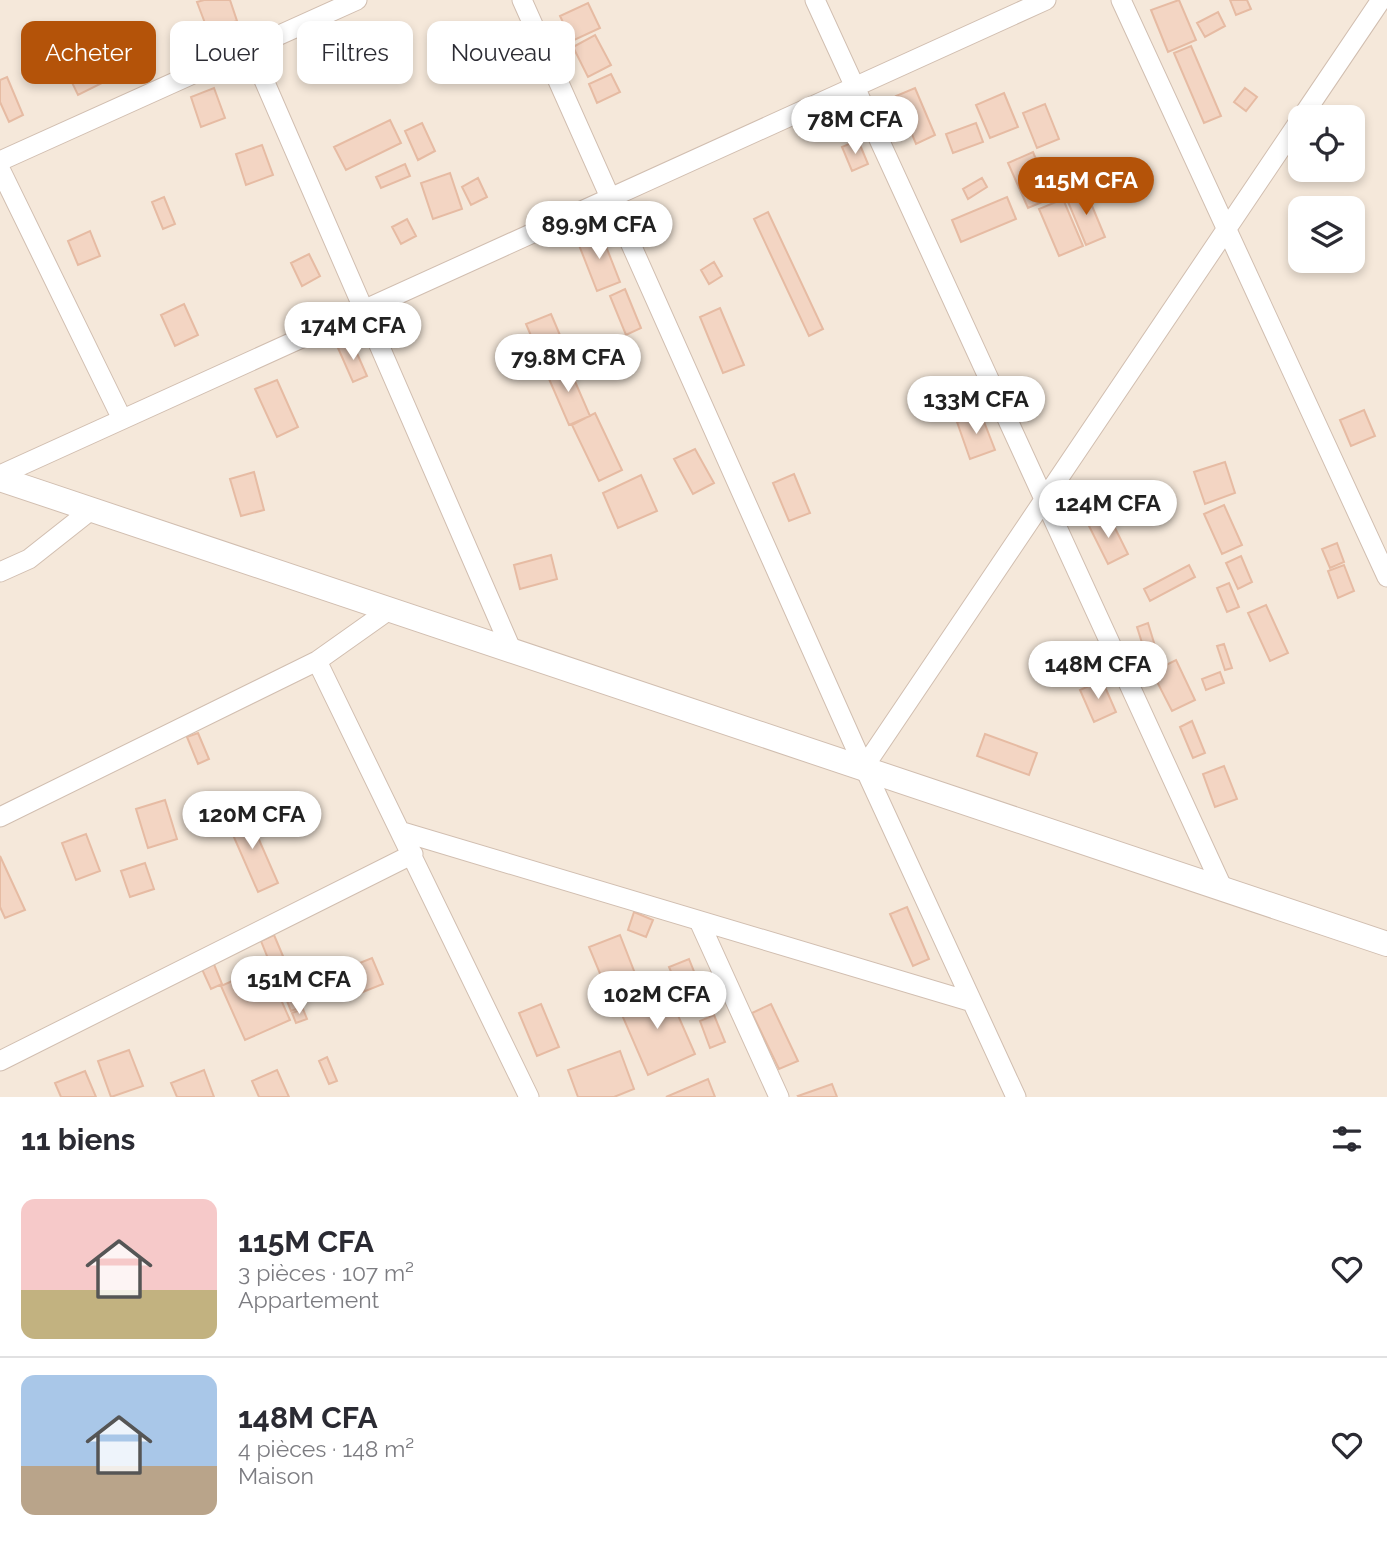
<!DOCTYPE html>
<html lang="fr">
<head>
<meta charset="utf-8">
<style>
  body { margin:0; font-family:Raleway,sans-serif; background:#f7f7f7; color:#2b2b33; height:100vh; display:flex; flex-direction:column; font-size:26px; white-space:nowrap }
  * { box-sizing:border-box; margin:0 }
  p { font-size:23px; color:#7c7c81 }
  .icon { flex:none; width:38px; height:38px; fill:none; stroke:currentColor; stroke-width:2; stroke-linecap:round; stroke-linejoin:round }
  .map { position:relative; height:1097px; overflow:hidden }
  .side { display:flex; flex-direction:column; background:#fff; flex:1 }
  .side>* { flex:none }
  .banner { position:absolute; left:21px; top:21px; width:700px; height:63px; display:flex; gap:14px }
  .fabs { position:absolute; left:1288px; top:105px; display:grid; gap:14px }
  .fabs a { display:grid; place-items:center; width:77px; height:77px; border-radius:14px; background:#fff; box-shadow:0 4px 10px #0003; font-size:35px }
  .price { position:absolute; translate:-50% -60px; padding:0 16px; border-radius:24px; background:#fff; color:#222; font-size:23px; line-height:46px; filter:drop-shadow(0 2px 4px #0008) }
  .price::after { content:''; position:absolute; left:50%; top:42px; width:21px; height:16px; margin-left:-10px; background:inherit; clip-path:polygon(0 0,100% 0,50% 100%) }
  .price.current { background:#b45309; color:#fff }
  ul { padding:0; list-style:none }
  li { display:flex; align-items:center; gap:21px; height:175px; padding:0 21px }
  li+li { border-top:2px solid #e1e1e2 }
  li span { display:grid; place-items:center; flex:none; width:196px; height:140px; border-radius:14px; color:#555 }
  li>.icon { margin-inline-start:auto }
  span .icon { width:84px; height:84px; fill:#fffc; stroke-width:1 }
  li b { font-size:30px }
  h2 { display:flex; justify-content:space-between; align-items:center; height:84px; padding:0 21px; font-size:30px }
  .chip { padding:0 24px; border-radius:14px; background:#fff; box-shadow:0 4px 10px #0003; font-size:24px; line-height:63px }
  .chip.current { background:#b45309; color:#fff }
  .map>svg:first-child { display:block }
  .residential { fill:#f5e8da; fill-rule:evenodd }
  .building { fill:#f3d5c3; stroke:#e6bba3; stroke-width:2 }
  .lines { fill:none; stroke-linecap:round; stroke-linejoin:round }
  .minor-casing { stroke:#d1beb0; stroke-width:21 }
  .tertiary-casing { stroke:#d1beb0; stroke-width:26 }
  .minor { stroke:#fff; stroke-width:19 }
  .tertiary { stroke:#fff; stroke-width:24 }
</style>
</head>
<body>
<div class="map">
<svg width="1387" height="1097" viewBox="0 0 1387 1097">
  <rect width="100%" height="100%" fill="#fdf6ec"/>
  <path class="residential" d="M0,0H1387V1097H0ZM1300,117H1353V170H1300ZM1300,208H1353V261H1300Z"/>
  <path class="building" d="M204,0H230L237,21L208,31L197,2Z
    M1179,0L1196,40L1168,52L1151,10Z
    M1230,0H1247L1251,9L1236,15Z
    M588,3L600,28L572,41L560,16Z
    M1218,12L1225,26L1205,37L1197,23Z
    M595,35L611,65L588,77L573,47Z
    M1191,46L1221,116L1204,123L1174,53Z
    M108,47L120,74L78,95L65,68Z
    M611,74L620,92L597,103L589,84Z
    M7,77L23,115L9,122L0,102V80Z
    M214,88L225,118L201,127L191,97Z
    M915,88L935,135L916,144L896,96Z
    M1245,88L1257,97L1246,111L1234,102Z
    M1004,93L1018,127L990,138L976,105Z
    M1045,104L1059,139L1037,148L1023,113Z
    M390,120L401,143L346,170L334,147Z
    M422,123L435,151L418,160L405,131Z
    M976,123L983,142L953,153L946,134Z
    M858,140L868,164L852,171L842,147Z
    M262,145L273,175L246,185L236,154Z
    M1033,152L1052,198L1028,208L1008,163Z
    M405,164L410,176L381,188L376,177Z
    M450,173L462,209L433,219L421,183Z
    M478,178L487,197L471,205L462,187Z
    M982,178L987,187L968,199L963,189Z
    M1085,189L1105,237L1086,245L1066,197Z
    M164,197L175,224L163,229L152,202Z
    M1007,197L1016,219L961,242L952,220Z
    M1063,199L1083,246L1059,256L1039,209Z
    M768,212L823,329L809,336L754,219Z
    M407,219L416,236L401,244L392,227Z
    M90,231L100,256L78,265L68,241Z
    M600,231L620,282L597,291L577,240Z
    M309,254L320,276L302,286L291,263Z
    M714,262L722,276L709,284L701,270Z
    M625,289L641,328L626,335L610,296Z
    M184,304L198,335L175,346L161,315Z
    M720,308L744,365L723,373L700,317Z
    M551,314L568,354L543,364L526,324Z
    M352,342L367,376L353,382L338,348Z
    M567,363L590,416L569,425L546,372Z
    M277,380L298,427L277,437L255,389Z
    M1364,410L1375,436L1351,446L1340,420Z
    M595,413L622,470L599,481L572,425Z
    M981,414L995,450L970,459L957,422Z
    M695,449L714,483L693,494L674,459Z
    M1225,462L1235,493L1205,504L1194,472Z
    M254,472L264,510L241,516L230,479Z
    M794,474L810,513L789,521L773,483Z
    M641,475L657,511L618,528L603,493Z
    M1224,505L1242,545L1222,554L1204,514Z
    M1109,516L1128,554L1108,564L1089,526Z
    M1337,543L1344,562L1330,568L1322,549Z
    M551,555L557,579L520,589L514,565Z
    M1241,556L1252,582L1238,589L1226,563Z
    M1189,565L1195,577L1150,601L1144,589Z
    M1344,565L1354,591L1338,598L1328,571Z
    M1229,583L1239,607L1227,612L1217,588Z
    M1266,605L1288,653L1270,661L1248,613Z
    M1148,623L1155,646L1144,649L1137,627Z
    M1224,644L1232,668L1225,670L1217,646Z
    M1176,660L1195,700L1172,711L1152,672Z
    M1220,672L1224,683L1206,690L1202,679Z
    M1102,680L1116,712L1094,722L1080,690Z
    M1192,721L1205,753L1193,758L1180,727Z
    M198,733L209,759L198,764L187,737Z
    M985,734L1037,753L1029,775L977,756Z
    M1224,766L1237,799L1215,807L1203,774Z
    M165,800L177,839L148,848L136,809Z
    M246,810L278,883L258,892L226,819Z
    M86,834L100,871L76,880L62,843Z
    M0,856L25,910L5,918L0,907Z
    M145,863L154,889L130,897L121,871Z
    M907,907L929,959L913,966L890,914Z
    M634,912L653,920L646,937L628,930Z
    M274,935L291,975L277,981L261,941Z
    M620,935L636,976L606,988L589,947Z
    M372,958L383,984L358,994L347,968Z
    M689,959L697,979L678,988L669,967Z
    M213,962L222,984L211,989L201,967Z
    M266,966L290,1020L245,1040L221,986Z
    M291,981L297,995L286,1000L280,986Z
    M666,988L695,1054L648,1075L619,1008Z
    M297,997L302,1007L291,1011L287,1001Z
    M541,1004L559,1047L537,1056L519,1013Z
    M771,1004L798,1061L779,1069L752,1013Z
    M303,1009L307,1019L296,1023L292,1013Z
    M714,1015L725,1042L710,1048L700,1021Z
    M129,1050L143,1086L111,1097L98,1061Z
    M620,1051L634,1089L614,1097H578L568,1070Z
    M327,1057L337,1081L329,1084L319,1061Z
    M204,1070L214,1097H177L171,1083Z
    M277,1070L289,1097H259L252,1081Z
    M85,1071L96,1097H61L55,1083Z
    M708,1079L715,1097H666Z
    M832,1084L837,1097H799L798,1096Z"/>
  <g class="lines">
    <g class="minor-casing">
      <path id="minor" d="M522,0L864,767L1016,1097
        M815,0L1223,889
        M1121,0L1387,577
        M250,48L512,651
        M1302,117L1381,0
        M0,161L357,0
        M0,169L122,419
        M0,475L1046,0
        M0,572L29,559L91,510
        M317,661L529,1097
        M864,767L1300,120
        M0,817L317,661L389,610
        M403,832L972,1002
        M699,921L779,1097
        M0,1061L413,854"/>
    </g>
    <g class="tertiary-casing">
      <path id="tertiary" d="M0,479L1387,944"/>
    </g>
    <use href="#minor" class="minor"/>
    <use href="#tertiary" class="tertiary"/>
  </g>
</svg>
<div class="fabs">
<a><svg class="icon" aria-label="locate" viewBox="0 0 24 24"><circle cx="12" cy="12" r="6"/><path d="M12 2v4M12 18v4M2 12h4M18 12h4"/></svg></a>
<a><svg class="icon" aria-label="layers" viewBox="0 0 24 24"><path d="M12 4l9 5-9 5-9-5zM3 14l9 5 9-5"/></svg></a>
</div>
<b class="price" style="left:855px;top:156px">78M CFA</b>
<b class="price current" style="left:1086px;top:217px">115M CFA</b>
<b class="price" style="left:599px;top:261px">89.9M CFA</b>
<b class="price" style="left:353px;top:362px">174M CFA</b>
<b class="price" style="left:568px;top:394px">79.8M CFA</b>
<b class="price" style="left:976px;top:436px">133M CFA</b>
<b class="price" style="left:1108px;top:540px">124M CFA</b>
<b class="price" style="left:1098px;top:701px">148M CFA</b>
<b class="price" style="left:252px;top:851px">120M CFA</b>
<b class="price" style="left:299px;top:1016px">151M CFA</b>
<b class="price" style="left:657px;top:1031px">102M CFA</b>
<div class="banner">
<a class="chip current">Acheter</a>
<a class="chip">Louer</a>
<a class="chip">Filtres</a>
<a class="chip">Nouveau</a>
</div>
</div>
<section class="side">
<h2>11 biens<svg class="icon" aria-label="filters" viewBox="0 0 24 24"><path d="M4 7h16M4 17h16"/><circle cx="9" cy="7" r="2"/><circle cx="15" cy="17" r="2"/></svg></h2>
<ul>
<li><span style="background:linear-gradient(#f6c9c9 65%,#c2b280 0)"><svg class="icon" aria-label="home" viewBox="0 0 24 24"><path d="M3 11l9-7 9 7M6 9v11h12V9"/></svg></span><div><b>115M CFA</b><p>3 pièces · 107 m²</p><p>Appartement</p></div><svg class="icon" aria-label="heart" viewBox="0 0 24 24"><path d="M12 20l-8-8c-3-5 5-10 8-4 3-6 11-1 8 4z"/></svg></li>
<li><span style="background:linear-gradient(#a9c7e8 65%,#b9a48a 0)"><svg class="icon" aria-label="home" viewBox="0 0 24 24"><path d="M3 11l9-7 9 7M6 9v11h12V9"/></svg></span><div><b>148M CFA</b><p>4 pièces · 148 m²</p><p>Maison</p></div><svg class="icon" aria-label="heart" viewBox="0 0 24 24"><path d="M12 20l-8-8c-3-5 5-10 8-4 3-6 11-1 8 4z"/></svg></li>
</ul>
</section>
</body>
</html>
